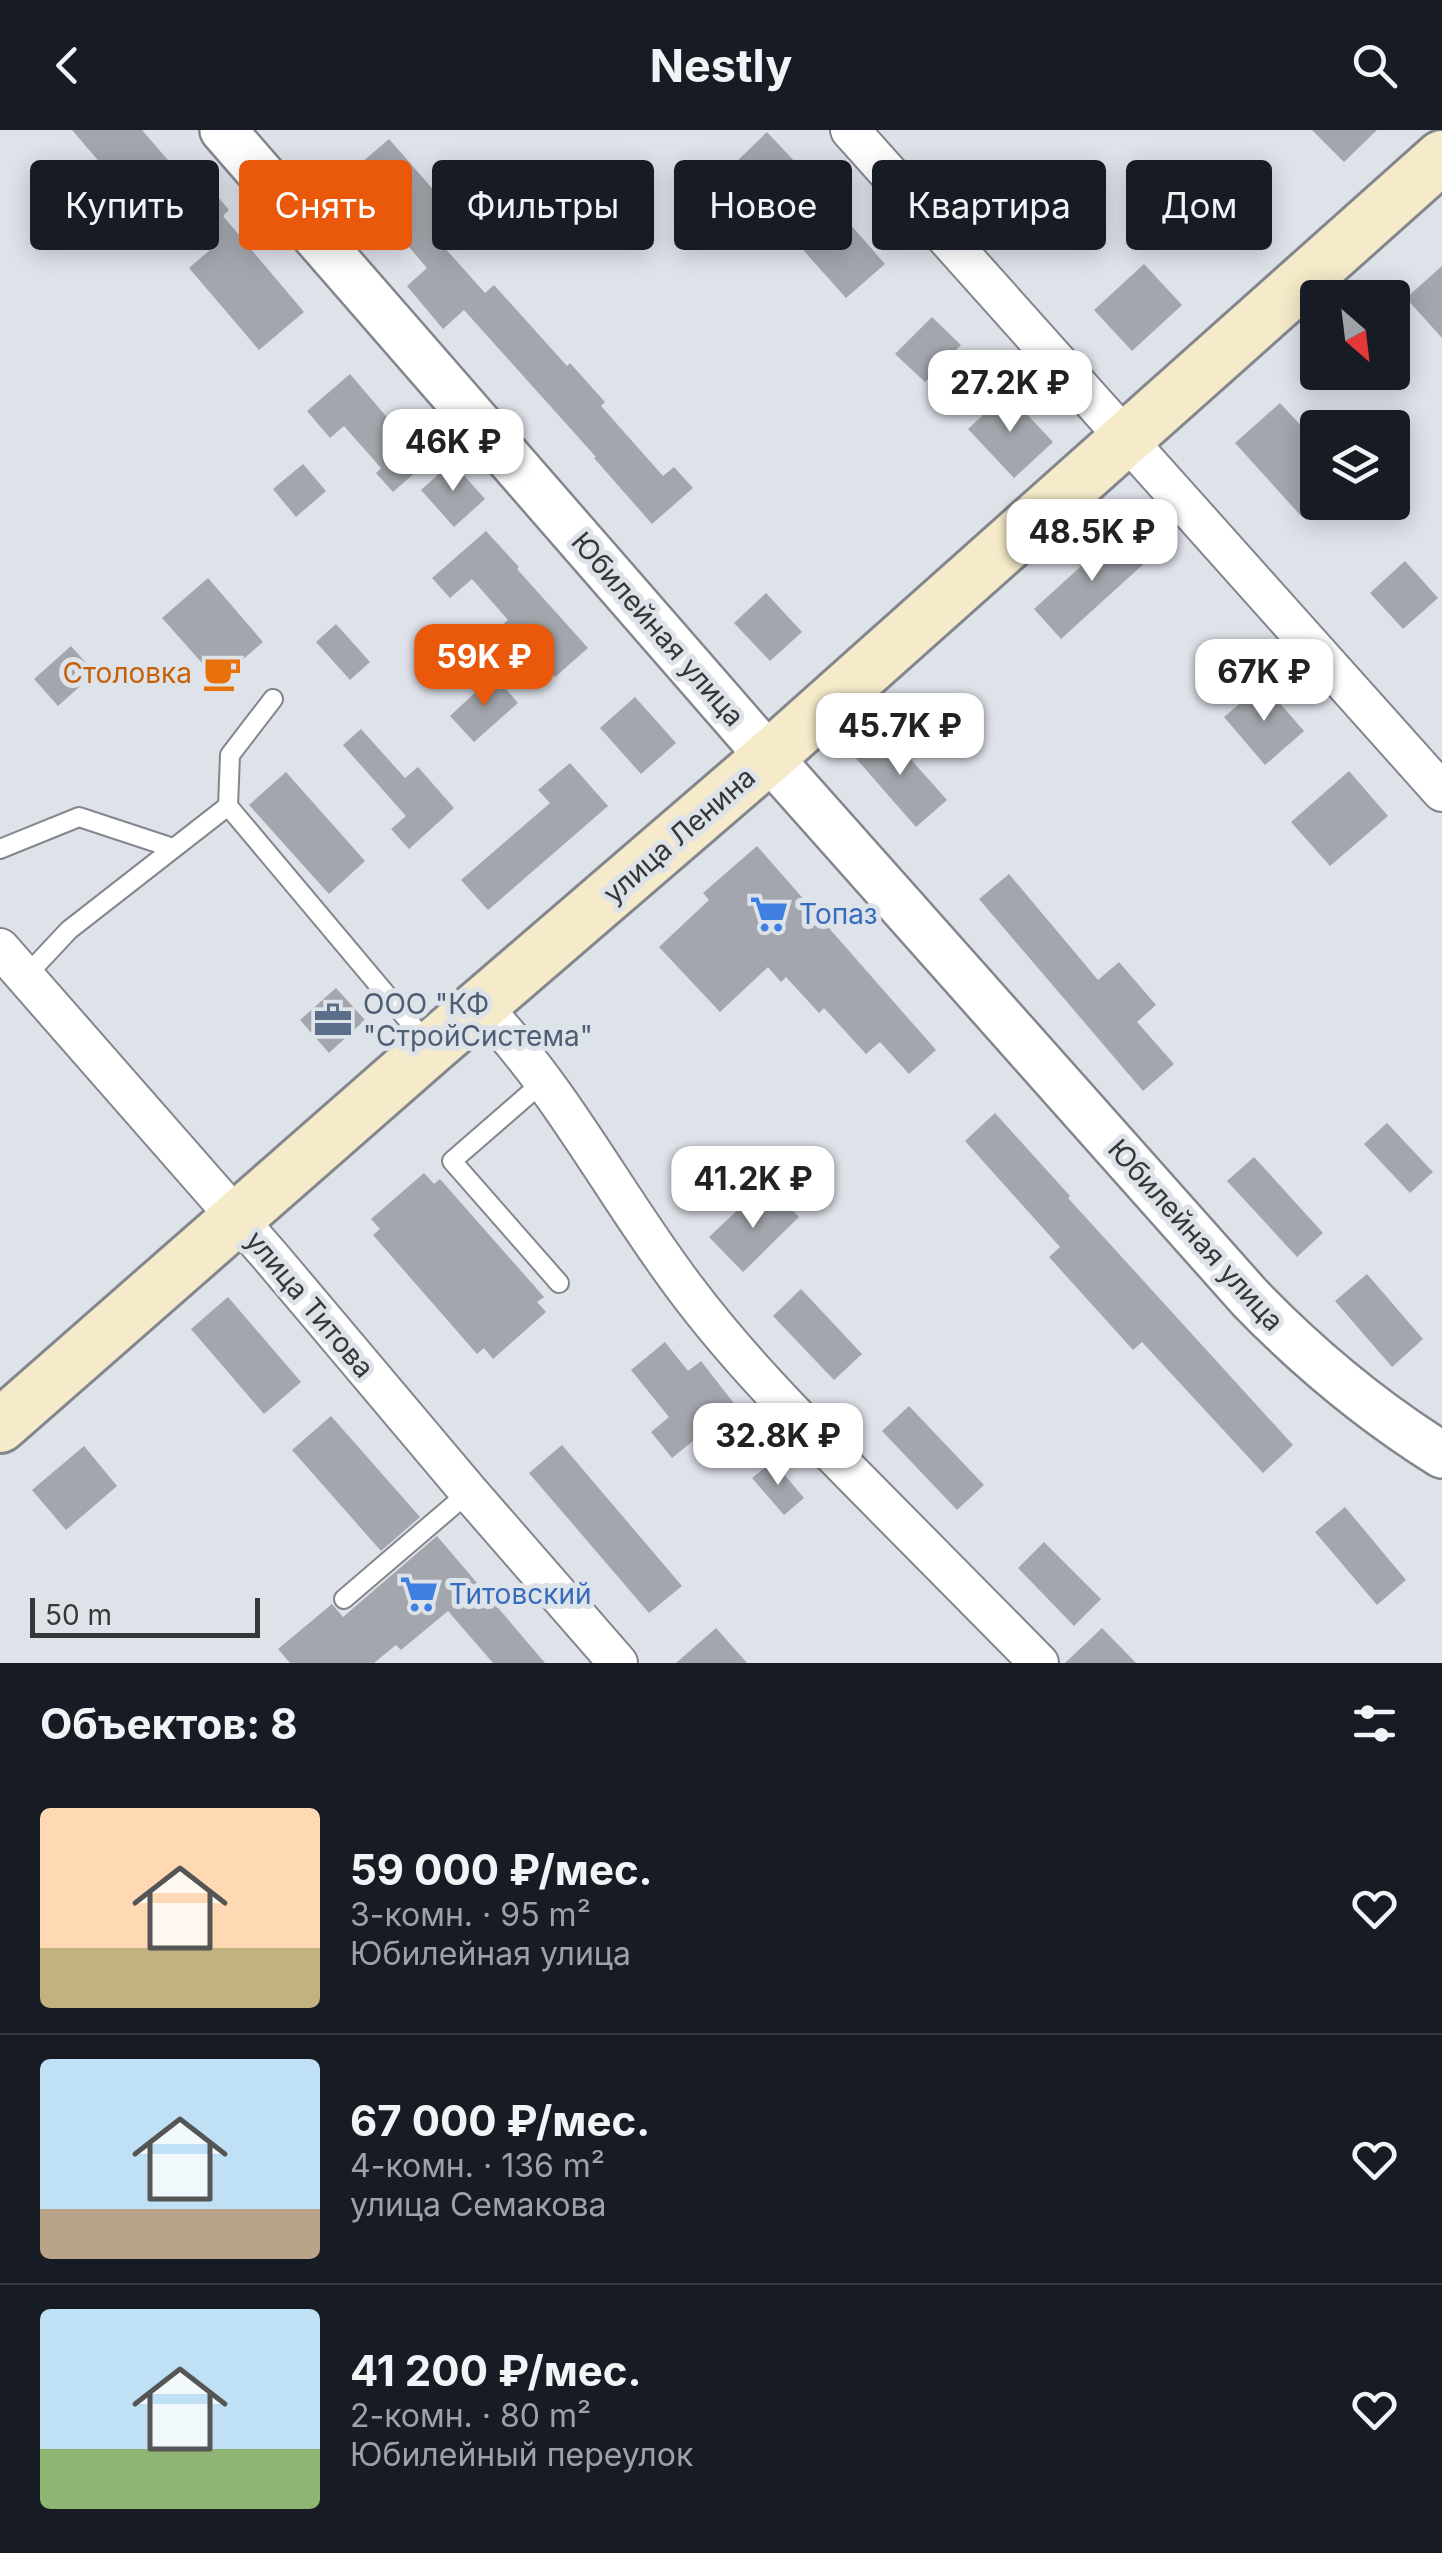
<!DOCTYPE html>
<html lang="ru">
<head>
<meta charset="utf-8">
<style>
  body { margin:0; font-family:Inter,sans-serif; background:#20242c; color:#f1f3f6; height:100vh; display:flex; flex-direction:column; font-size:38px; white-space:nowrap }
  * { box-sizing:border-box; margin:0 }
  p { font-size:32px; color:#9ea1a6 }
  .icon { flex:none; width:55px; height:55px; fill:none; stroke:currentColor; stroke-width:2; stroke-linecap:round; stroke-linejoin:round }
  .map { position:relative; height:1533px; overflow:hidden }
  .panel { display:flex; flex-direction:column; background:#171b24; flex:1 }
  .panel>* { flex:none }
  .guide { position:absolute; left:30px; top:30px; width:1382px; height:90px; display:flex; gap:20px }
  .needle { width:65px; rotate:152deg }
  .fabs { position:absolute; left:1300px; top:150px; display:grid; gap:20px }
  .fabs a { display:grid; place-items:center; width:110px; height:110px; border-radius:10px; background:#171b24; box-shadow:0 5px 25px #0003; font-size:50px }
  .scale { position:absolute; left:30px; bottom:25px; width:230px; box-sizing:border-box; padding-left:10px; border:5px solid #353739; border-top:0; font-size:28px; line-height:35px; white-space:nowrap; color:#353739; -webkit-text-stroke:8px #dee2e9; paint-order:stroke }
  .price { position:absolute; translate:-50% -85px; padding:0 22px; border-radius:20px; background:#fff; color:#222; font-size:32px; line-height:65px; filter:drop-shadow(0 2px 5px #0008) }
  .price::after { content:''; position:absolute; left:50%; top:60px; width:30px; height:22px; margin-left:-15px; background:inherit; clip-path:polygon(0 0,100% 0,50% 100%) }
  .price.on { background:#ea580c; color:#fff }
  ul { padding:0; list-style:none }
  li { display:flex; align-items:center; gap:30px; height:250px; padding:0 40px }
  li+li { border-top:2px solid #363941 }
  li span { display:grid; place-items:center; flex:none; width:280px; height:200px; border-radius:10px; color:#555 }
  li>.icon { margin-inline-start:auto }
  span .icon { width:120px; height:120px; fill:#fffc; stroke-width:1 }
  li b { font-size:42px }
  h2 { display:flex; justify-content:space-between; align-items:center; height:120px; padding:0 40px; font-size:42px }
  .pill { padding:0 35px; border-radius:10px; background:#171b24; box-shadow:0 5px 25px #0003; font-size:35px; line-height:90px }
  .pill.on { background:#ea580c; color:#fff }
  header { display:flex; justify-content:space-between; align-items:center; height:130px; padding:0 40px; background:#171b24; font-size:45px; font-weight:700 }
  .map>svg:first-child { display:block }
  .building { fill:#a3a7ad }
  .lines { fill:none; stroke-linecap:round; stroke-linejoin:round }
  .service-casing { stroke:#83868d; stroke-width:22 }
  .minor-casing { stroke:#83868d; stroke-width:42 }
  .tertiary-casing { stroke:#83868d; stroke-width:50 }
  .secondary-casing { stroke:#83868d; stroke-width:58 }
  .service { stroke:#fff; stroke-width:18 }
  .minor { stroke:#fff; stroke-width:38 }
  .tertiary { stroke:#fff; stroke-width:45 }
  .secondary { stroke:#f5ebca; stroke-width:52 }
  .labels { text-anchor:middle; stroke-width:10; stroke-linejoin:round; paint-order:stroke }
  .street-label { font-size:28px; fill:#353739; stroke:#dee2e9 }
  .food-label { font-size:28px; fill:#c56008; stroke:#dee2e9; text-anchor:end }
  .shop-label { font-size:28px; fill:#366cbe; stroke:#dee2e9; text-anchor:start }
  .service-label { font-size:28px; fill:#4e5e75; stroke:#dee2e9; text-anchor:start }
</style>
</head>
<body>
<header><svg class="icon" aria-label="back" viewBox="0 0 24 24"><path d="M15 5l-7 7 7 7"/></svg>Nestly<svg class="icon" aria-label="search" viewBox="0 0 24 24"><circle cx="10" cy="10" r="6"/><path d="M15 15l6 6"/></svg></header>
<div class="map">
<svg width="1442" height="1533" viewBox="0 0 1442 1533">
  <rect width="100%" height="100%" fill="#dee2e9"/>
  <path class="building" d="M72,0H142L186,51L197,42L229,80L223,86L304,182L259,220L189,138L211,119L159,58L138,77Z
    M1312,0H1377L1344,32Z
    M767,2L810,48L774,81L732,36Z
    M389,9L466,97L444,117L485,163L494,155L567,236L570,233L605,272L601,276L663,346L674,337L693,358L652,394L594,328L596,327L464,180L443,199L407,156L427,138L347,45Z
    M1041,34L1067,64L1026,100L999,69Z
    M843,86L885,134L846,168L804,121Z
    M1144,134L1182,175L1132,221L1094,180Z
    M1442,136V208L1406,168Z
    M932,187L961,215L925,252L895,224Z
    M350,244L426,333L393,362L376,343L381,338L344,296L330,308L307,281Z
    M1007,263L1053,312L1014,348L968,299Z
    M1280,273L1318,314V374L1302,387L1235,313Z
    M452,332L485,369L454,397L421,360Z
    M303,334L326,361L296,387L273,359Z
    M1122,399L1149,429L1061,509L1034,479Z
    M486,401L519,437L517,439L588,518L555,547L530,520L503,543L479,516L508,490L472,449L450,468L432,448Z
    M1405,431L1438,468L1403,499L1370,463Z
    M208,448L263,512L218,551L162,488Z
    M766,463L802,502L770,531L734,493Z
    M336,494L370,532L350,550L316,512Z
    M71,516L95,543L58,576L34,549Z
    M494,545L518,573L474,612L450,586Z
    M1263,554L1304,601L1265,635L1224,587Z
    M635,567L676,613L641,644L600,598Z
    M883,598L947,670L916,697L853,625Z
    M361,599L405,648L418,637L454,678L409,719L391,699L406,686L343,615Z
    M570,633L608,676L488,780L461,750L550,673L538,660Z
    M1349,641L1388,686L1330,736L1291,692Z
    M286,642L365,731L329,764L249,675Z
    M757,716L936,920L909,944L880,912L866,924L824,878L819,883L786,847L781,852L768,837L720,882L659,817L709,770L703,763Z
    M1009,744L1098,850L1119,832L1156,875L1137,892L1174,934L1143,961L979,769Z
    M336,858L365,890L329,923L300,890Z
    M995,983L1070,1066L1068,1068L1293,1315L1263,1343L1142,1212L1133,1220L1049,1127L1060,1117L965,1011Z
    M1387,993L1433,1042L1410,1063L1364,1014Z
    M1254,1027L1323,1103L1297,1127L1227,1051Z
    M424,1043L434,1054L440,1049L544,1167L537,1172L546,1182L493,1229L484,1218L477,1224L373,1105L380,1099L371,1089Z
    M776,1063L799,1087L743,1142L709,1107L746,1072L756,1082Z
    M1367,1144L1423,1209L1392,1237L1335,1171Z
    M801,1159L862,1224L834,1250L773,1186Z
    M228,1167L301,1252L264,1284L191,1199Z
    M665,1212L688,1241L701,1231L736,1276L672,1328L651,1302L669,1287L631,1240Z
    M909,1276L984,1355L957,1380L882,1301Z
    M331,1286L420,1387L381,1421L292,1320Z
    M562,1315L682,1456L649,1483L529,1343Z
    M84,1316L117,1356L66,1400L32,1360Z
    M773,1331L804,1368L784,1385L752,1348Z
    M1345,1377L1406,1450L1377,1475L1315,1402Z
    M437,1406L545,1533H493L448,1481L401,1520L396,1515L374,1533H290L278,1519L332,1474L343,1487Z
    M1044,1412L1101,1469L1074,1496L1018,1438Z
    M716,1498L747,1533H676Z
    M1102,1498L1136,1533H1065Z"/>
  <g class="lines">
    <g class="service-casing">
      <path id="service" d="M273,569L230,625L228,676L428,914
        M0,719L79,687L173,718
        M25,847L69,800L228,676
        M544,951L452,1031L559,1153
        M344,1469L469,1362"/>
    </g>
    <g class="minor-casing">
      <path id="minor" d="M850,0L1442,662
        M0,818L270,1126L469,1362L618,1533
        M481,876C563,962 614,1064 685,1158C738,1229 801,1292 863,1355C921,1414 980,1473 1039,1533"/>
    </g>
    <g class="tertiary-casing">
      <path id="tertiary" d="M223,0L769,627L1250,1168C1308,1228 1370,1280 1442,1325"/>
    </g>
    <g class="secondary-casing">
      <path id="secondary" d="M0,1296L431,918L769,627L1442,27"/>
    </g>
    <use href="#service" class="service"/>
    <use href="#minor" class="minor"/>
    <use href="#tertiary" class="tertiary"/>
    <use href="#secondary" class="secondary"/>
  </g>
  <defs>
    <g id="cafe-bare" transform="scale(3)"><path d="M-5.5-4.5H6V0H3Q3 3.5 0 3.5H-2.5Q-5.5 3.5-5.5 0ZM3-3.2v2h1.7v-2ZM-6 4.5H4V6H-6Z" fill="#e8710a" stroke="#dee2e9" stroke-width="2.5" paint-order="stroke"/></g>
    <g id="supermarket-bare" transform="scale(3)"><path d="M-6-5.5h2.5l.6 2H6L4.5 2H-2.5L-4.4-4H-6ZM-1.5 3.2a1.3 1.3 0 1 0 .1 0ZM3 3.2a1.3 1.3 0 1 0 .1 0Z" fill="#3f7fe0" stroke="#dee2e9" stroke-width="2.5" paint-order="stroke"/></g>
    <g id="office-bare" transform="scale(3)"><path d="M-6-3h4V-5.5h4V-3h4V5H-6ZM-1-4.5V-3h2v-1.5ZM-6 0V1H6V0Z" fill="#5c6f8a" stroke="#dee2e9" stroke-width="2.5" paint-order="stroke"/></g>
  </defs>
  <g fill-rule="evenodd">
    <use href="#cafe-bare" x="222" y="543"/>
    <use href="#supermarket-bare" x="769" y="784"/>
    <use href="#office-bare" x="333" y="890"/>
    <use href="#supermarket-bare" x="419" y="1464"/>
  </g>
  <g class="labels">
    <g class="street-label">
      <text transform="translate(658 499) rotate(49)" y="10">Юбилейная улица</text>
      <text transform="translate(679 705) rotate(-41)" y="10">улица Ленина</text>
      <text transform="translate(1196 1105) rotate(48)" y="10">Юбилейная улица</text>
      <text transform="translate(310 1174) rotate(50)" y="10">улица Титова</text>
    </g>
    <g class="food-label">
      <text x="192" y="553">Столовка</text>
    </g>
    <g class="shop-label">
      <text x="799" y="794">Топаз</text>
      <text x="449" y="1474">Титовский</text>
    </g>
    <g class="service-label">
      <text x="363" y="884">ООО "КФ<tspan x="363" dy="32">"СтройСистема"</tspan></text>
    </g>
  </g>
</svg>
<div class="fabs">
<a><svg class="needle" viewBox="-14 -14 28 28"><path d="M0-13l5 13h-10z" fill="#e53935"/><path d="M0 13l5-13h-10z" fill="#9ea1a6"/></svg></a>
<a><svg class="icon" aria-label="layers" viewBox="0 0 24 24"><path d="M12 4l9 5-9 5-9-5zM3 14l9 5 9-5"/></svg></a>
</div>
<div class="scale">50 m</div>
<b class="price" style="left:1010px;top:305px">27.2K ₽</b>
<b class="price" style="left:453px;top:364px">46K ₽</b>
<b class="price" style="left:1092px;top:454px">48.5K ₽</b>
<b class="price on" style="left:484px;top:579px">59K ₽</b>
<b class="price" style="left:1264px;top:594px">67K ₽</b>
<b class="price" style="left:900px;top:648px">45.7K ₽</b>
<b class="price" style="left:753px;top:1101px">41.2K ₽</b>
<b class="price" style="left:778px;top:1358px">32.8K ₽</b>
<div class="guide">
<a class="pill">Купить</a>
<a class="pill on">Снять</a>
<a class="pill">Фильтры</a>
<a class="pill">Новое</a>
<a class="pill">Квартира</a>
<a class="pill">Дом</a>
</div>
</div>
<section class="panel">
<h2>Объектов: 8<svg class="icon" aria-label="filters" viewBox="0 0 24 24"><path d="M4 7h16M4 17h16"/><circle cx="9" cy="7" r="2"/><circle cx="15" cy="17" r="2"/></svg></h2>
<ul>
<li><span style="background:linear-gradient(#ffd9b3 70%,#c2b280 0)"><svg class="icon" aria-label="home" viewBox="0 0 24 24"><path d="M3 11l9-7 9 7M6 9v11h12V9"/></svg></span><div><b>59 000 ₽/мес.</b><p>3-комн. · 95 m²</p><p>Юбилейная улица</p></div><svg class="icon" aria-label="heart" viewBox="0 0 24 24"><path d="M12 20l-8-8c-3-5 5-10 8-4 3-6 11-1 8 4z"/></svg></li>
<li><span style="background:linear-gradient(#bfe0f5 75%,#b9a48a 0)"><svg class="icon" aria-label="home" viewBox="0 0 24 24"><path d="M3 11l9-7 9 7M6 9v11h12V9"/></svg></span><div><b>67 000 ₽/мес.</b><p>4-комн. · 136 m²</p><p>улица Семакова</p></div><svg class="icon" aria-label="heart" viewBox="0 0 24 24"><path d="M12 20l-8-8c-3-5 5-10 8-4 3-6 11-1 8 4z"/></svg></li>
<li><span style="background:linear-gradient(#bfe0f5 70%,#8fb573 0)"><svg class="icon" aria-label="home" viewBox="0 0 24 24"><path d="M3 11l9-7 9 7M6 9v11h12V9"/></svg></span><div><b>41 200 ₽/мес.</b><p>2-комн. · 80 m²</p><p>Юбилейный переулок</p></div><svg class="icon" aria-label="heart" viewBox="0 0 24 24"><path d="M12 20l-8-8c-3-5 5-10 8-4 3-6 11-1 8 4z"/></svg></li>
</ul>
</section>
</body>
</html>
